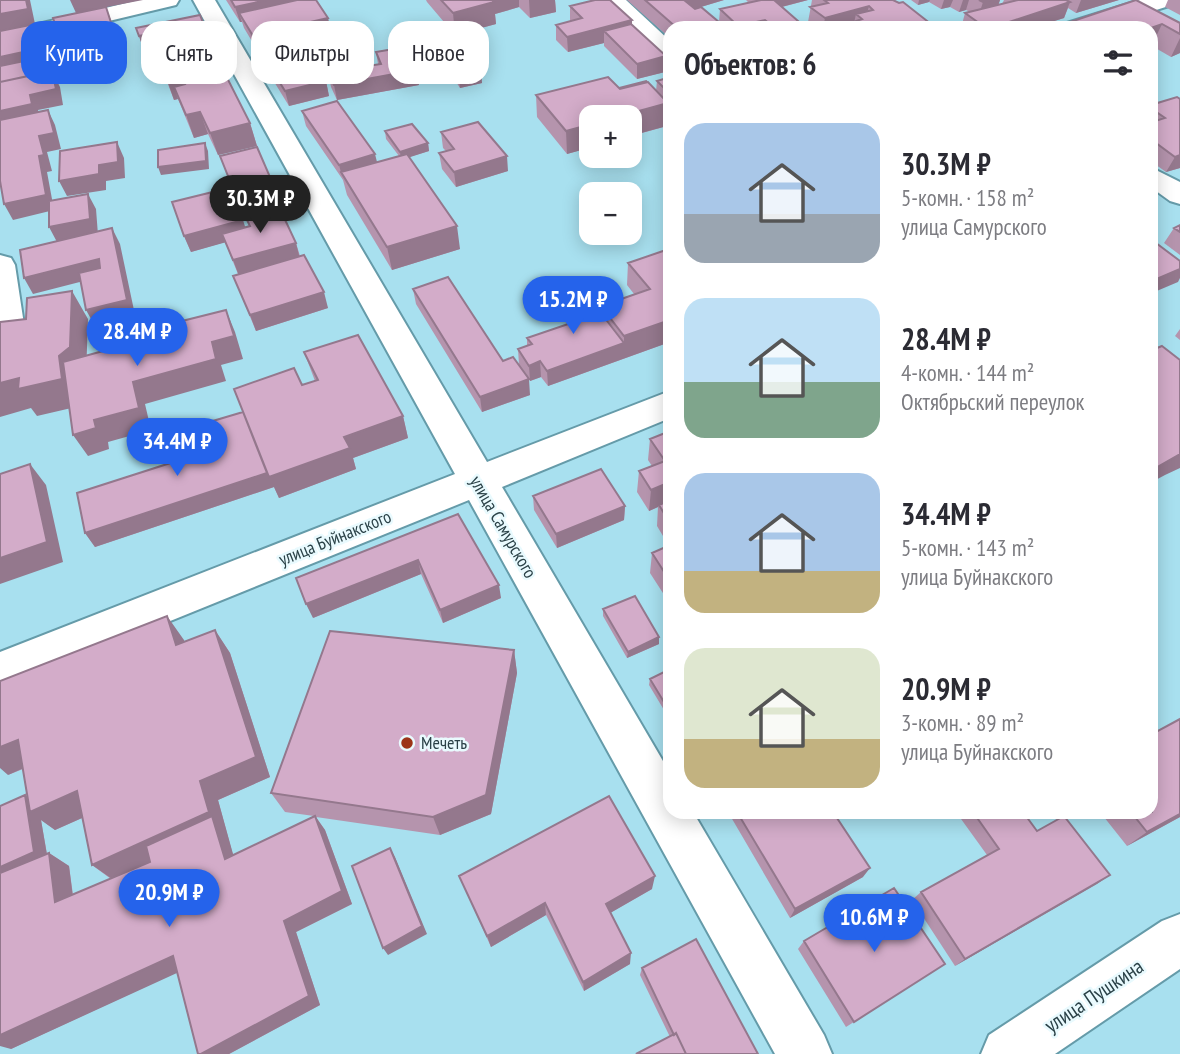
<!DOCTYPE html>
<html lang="ru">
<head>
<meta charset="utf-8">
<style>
  body { margin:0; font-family:"PT Sans Narrow",sans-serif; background:#f2f2f3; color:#2b2b33; height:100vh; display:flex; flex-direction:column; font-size:26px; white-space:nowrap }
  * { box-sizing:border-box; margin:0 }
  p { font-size:23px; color:#7c7c81 }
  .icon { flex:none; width:38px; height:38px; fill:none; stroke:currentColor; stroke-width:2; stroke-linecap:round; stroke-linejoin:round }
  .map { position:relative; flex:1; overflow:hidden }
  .panel { position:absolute; left:663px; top:21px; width:495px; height:798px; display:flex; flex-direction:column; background:#fff; border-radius:21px; box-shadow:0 4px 18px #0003 }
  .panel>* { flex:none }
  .top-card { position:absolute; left:21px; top:21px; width:537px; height:63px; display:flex; gap:14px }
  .tools { position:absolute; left:579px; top:105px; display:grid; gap:14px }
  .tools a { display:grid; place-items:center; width:63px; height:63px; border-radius:14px; background:#fff; box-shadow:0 4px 18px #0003; font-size:35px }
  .price { position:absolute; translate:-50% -60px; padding:0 16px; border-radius:24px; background:#2563eb; color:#fff; font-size:23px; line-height:46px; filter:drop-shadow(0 2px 4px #0008) }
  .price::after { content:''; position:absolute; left:50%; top:42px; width:21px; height:16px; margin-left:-10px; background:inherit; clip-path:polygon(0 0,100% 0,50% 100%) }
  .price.on { background:#222; color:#fff }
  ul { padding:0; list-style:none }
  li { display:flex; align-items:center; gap:21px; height:175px; padding:0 21px }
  li span { display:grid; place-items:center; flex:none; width:196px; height:140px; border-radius:21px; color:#555 }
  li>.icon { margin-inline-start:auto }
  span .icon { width:84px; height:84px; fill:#fffc; stroke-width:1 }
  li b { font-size:30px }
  h2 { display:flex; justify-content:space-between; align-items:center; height:84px; padding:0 21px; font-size:30px }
  .pill { padding:0 24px; border-radius:21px; background:#fff; box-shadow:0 4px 18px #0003; font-size:24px; line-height:63px }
  .pill.on { background:#2563eb; color:#fff }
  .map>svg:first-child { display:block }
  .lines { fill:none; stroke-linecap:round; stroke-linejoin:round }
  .minor-casing { stroke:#659ba9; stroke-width:4 }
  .minor { fill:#fff; fill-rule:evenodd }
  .wall { fill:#b594ad; fill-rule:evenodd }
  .shaded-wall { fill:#94788d }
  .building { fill:#d3acc9; stroke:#94788d; stroke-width:2 }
  .poi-dot { fill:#9c3418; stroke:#e9fafe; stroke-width:2.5 }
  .labels { text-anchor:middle; stroke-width:5; stroke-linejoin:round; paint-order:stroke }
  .street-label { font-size:18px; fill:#2a4147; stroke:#e9fafe }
  .poi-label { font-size:18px; fill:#2a4147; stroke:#e9fafe; text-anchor:start }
  .near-street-label { font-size:21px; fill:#2a4147; stroke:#e9fafe }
</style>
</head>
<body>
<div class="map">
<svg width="1180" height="1054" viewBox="0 0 1180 1054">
  <rect width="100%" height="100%" fill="#a8e0ef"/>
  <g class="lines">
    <g class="minor-casing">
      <path id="minor" d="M139,0H179L176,5L0,47V33Z
        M193,0H215L487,462L670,391V418L502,487L670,773V812H693L824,1035L832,1054H775L469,500L0,690V652L455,474Z
        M602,0H626L670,41V61L661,59Z
        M1140,0H1175L1172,5L1099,28H1063L1067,23Z
        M1152,168L1180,182V204L1170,201L1152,188Z
        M0,255L11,258L15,265L25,331L21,339L0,345Z
        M1180,914V969L1055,1054H981L989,1035L1162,921Z"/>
    </g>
    <use href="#minor" class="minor"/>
  </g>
  <path class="wall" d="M226,0H316L332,33H329L336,43L340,59L315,65L326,81L329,96L289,106L273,80L272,76L263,63L262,58L244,28L242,22H240Z
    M426,0H555L556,12L530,18L519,7L495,14L496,24L455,35L427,2Z
    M627,0H724L694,9L719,22L720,9L749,3L746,0H808L782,7L806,28H670V38Z
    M812,0H893L936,28H851L852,25L840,28H815L808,22Z
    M911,0H1000L998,5L1002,4L1004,0H1119L1076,13L1068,8L1064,18L1032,28H961L965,13L970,12L966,10L959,12L950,7L941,9L929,2L918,5Z
    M1168,0H1180V15L1165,7Z
    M570,6L632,25L665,72L637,79L604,46V43L568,52L556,40V25L570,21Z
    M1067,23H1180V53L1171,57L1152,46V28H1065Z
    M139,36L214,54L250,123L257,146L218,155L208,134L194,138L178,99L174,100L161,66L168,65L162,48L144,51Z
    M463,37L482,83L460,88L451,74L418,81L419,85L337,100L331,87L328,72L378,64L376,52Z
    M670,77V111L668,109L667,126L567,154L537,117L536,95L619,88L656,91L657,81Z
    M1180,99V168L1166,172L1152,162V102L1154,104Z
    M302,111L377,162L399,156L386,139L385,131L428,143L429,151L409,157L460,249L392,270L347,195L343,180L306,126Z
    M441,132L508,171L456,187L442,169L439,153L446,151L443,148Z
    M246,218L296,243L300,256L328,308L256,331L233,276L238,274L225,242L191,252L184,236L249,226Z
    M1180,225V255L1164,243L1174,228Z
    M666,250L670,342L548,386L541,377L530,381L519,365L518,349L527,346V338L574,322L564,308L563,293L600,312L601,306L634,294L627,285L628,263Z
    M413,289L503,361L530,395L482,412L416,304Z
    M1180,329V340L1175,336Z
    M304,352L403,416L408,438L353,458L356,469L279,498L274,487L95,547L85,533L214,449L243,412L302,385L315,381Z
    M670,431V604L650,573L652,553L669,546L657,526L658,507L649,511L637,492L639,471L652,466L648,460L650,439Z
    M533,496L625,506L624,520L557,548L534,510Z
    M458,514L501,598L443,623L421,574L313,618Z
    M603,609L659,637V644L627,658L603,616Z
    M167,616L184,642L215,630L230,653L270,777L218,800L233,855L314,816L285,812L271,793L514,650L517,673L491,814L440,835L316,817L325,830L352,904L296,932L320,1005L229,1054H198L177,972L11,1049L27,797L23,769L8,775ZM82,818L92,865L111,879L73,895L69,866L49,853L47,854L41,820L55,830Z
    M670,669V720L649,685L650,679Z
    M1180,719V817L1127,846L1100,812H1152Z
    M728,812H833L863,877L790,918Z
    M956,812H1023L1037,831L1110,875L955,966L912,900L921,892L987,855Z
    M459,876L652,889L610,913L630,964L584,991L546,915L491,947Z
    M804,941L945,964L846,1027L798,949Z
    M642,968L758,1054L670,1037L640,975Z"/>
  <path class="shaded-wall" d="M26,0H30L35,24L30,25L37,40L44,64L27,68L32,86L0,74V14Z
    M70,0H143L76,13Z
    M267,0H302L239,13L242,22H240L235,7Z
    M486,0H519V7L495,14L496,24L455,35L453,13Z
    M529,0H555L556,12L530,18Z
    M682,0H724L681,13Z
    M764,0H808L762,12Z
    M919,0H930L929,2L918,5Z
    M944,0H953L950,7L941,9Z
    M963,0H969L966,10L959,12Z
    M991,0H1000L996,12L978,18L983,2Z
    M1081,0H1119L1076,13Z
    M1070,2L1064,18L1032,28H991Z
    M869,6L865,21L856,14L854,23L853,22L852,25L840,28H823L825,18Z
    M106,7L112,23L120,48L88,54L82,42L63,45L57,30Z
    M328,18L332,33L259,49L258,44L293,26Z
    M632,20V35L604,31V43L568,52L567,37Z
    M765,20L764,28H737L738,26Z
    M1162,24L1152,45L1151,28Z
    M157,32L163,48L144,51L139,36Z
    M1180,38V53L1171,57Z
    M336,43L340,59L275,75L269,65L271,76L267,61Z
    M212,46L217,62L171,71L165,56Z
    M666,56L665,72L637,79V64Z
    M449,59L451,74L418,81L419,85L337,100L334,85Z
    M481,67L482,83L460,88L458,72Z
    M52,71L60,87L63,105L38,110L40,120L0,128V111L30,95Z
    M181,74L189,96L174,87L178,99L174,100L166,77Z
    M326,81L329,96L289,106L285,91Z
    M668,103L667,126L630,136V117H617Z
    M48,110L55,125L61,149L47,152L52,171L47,172L54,210L13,220L4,204L39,156V136Z
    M200,112L208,134L194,138L186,115Z
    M250,123L257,146L218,155L210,133Z
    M592,124V147L567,154L566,131Z
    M117,142L124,158L125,178L106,181V190L67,196L59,181L99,165Z
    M205,143L208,151L209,169L161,175L158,167Z
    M428,143L429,151L401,160L400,152Z
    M375,154L379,170L341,172L343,180L339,165Z
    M1180,155V168L1166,172L1175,157Z
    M507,156L508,171L456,187L454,172Z
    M270,177L274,192L237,202L232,186Z
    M88,194L96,209L98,235L57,242L49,227Z
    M243,220L248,236L191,252L184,236Z
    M457,226L460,249L392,270L387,247Z
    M112,228L120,244L135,315L95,326L86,310Z
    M296,243L300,259L239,276L233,260Z
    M99,259L107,275L33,294L24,278Z
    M1180,269V278L1178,282L1152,293V281Z
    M72,291L88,319L86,376L80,406L37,416L31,408L0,417V383L59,356Z
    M324,292L328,308L256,331L250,315Z
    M226,310L235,332L243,359L221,365L226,381L145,404L151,430L108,442L109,449L88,456L73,435L94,420L133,382L212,342Z
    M670,320V342L548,386L547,371L624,343V336Z
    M540,361L541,377L530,381L529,366Z
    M529,379L530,395L482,412L480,397Z
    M403,416L408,438L353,458L356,469L279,498L274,487L95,547L85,533Z
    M1180,454V468L1165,475L1152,482V470Z
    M30,464L46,485L63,562L0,584V558Z
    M670,482V502L659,505L658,507L649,511L651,490Z
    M625,506L624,520L557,548L556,534Z
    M418,560L421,574L313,618L306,604Z
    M499,585L501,598L443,623L440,610Z
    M167,616L184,640L193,668L176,645Z
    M215,630L230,653L270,777L218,800L238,872L115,881L92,865L200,781Z
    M659,637V644L627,658L628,652Z
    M514,650L517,673L491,814L440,835L433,817Z
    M18,740L42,760L8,775L0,768V747Z
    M77,791L100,810L55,830L41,820L48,861L0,883V867L25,795L39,806Z
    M1180,814V817L1127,846L1147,832Z
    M315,816L325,830L352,904L296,932L320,1005L229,1054H201L284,921Z
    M390,848L395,857L427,934L388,955L383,948Z
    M49,853L69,866L75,914L55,902Z
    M870,868L863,877L790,918L795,909Z
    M1110,875L1097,884L955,966L965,959Z
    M655,876L652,889L605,916L606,904Z
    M545,903L546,915L491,947L487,936Z
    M631,953L630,964L584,991L583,982Z
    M173,956L190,967L11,1049L0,1046V1035Z"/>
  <path class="building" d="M0,0H26L28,9L0,14Z
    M231,0H267L235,7Z
    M297,0H316L328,18L293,26L299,35L258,44L239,13Z
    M441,0H492L494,2L453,13Z
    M595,0H610L632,20L567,37L556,25L582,18L570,6Z
    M645,0H684L695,9L701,7L726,28H677Z
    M761,0H774L806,28H775L765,20L738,26L720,9Z
    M824,0H893L899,3L903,2L936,28H861L853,22L862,19L856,14L873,10L869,6L825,18L810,7L828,3Z
    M979,0H991L983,2Z
    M1018,0H1066L1070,2L991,28H986L965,13Z
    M1136,0L1180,23V34L1162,24L1151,28L1145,24L1135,28H1075L1067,23Z
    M106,7L114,32L81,39L78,26L57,30L53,18Z
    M200,15L212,46L165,56L157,32L139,36L136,28Z
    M631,24L666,56L637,64L604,31Z
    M30,25L37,49L0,57V31Z
    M327,31L336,43L267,61L259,47Z
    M463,37L481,67L458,72L449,59L415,66L416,70L334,85L328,72L381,64L376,52Z
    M215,54L250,123L210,133L200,112L186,115L174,87L185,84L181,74L166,77L161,66Z
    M309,55L326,81L285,91L269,65Z
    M24,61L28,76L0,82V66Z
    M52,71L56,89L30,95L32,104L0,111V82Z
    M608,77L620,89L648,82L668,103L617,117H592V124L566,131L536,95Z
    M670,77V94L657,81Z
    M646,81L647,82L620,89L619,88Z
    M1177,97L1180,99V155L1175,157L1152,140V122L1165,118L1152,109V102L1154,104Z
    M337,101L375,154L339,165L302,111Z
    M48,110L54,133L39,136L44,155L39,156L46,195L4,204L0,181V120Z
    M478,122L507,156L454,172L439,153L454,149L441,132Z
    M412,124L428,143L400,152L385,131Z
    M117,142L118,162L99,165V174L59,181L60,151Z
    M205,143L206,161L158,167V150Z
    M257,147L270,177L232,186L220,156Z
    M407,154L457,226L387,247L341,172Z
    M229,188L243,220L184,236L172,202Z
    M88,194L90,219L49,227V201Z
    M280,209L296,243L233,260L222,234L250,226L246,218Z
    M1180,225V232L1174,228Z
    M112,228L127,300L86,310L79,273L100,268L99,259L24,278L20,250Z
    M1152,240L1180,261V269L1152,281Z
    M666,250L670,255V320L624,336L601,306L650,289L628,263Z
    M304,255L324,292L250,315L233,276Z
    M448,277L503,361L513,357L529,379L480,397L413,289Z
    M580,286L624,343L547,371L540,361L529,366L518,349L532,344L527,338L583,319L563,293Z
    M72,291L70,347L59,356L62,379L18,389L19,378L0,383V322L26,319L27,298Z
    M226,310L234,336L212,342L216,359L133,382L139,408L94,420L96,428L73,435L63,362L176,331L174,323Z
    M358,335L403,416L344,437L350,448L269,477L234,389L294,368L302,385L318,380L304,352Z
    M1162,346L1180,360V454L1152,470V350Z
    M243,412L267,473L85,533L77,493L214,449L206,423Z
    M670,431V482L651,490L639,471L665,461L650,439Z
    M30,464L47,542L0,558V474Z
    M601,469L625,506L556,534L533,496Z
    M670,500V523L659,505Z
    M458,514L499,585L440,610L418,560L306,604L296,578Z
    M670,545V581L652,553Z
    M635,596L659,637L628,652L603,609Z
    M167,616L176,645L215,630L256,757L200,781L209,812L92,865L77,791L30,812L18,740L0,747V681Z
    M330,631L514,650L486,795L433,817L271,793Z
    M670,669V712L650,679Z
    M1180,719V814L1147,832L1131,812H1152V734Z
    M25,795L34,852L0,867V806Z
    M609,796L655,876L606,904L631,953L583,982L545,903L487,936L459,876Z
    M737,812H833L870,868L795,909Z
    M973,812H1023L1037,831L1064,816L1110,875L965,959L921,892L999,849Z
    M212,816L225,859L315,816L342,891L284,921L309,996L201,1054H198L173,956L0,1035V873L49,853L55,902L150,862L146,846Z
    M390,848L422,926L383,948L352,866Z
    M894,888L945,964L854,1022L804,941Z
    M696,939L758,1054H686L676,1033L674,1035L642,968Z
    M676,1033L686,1054H636Z"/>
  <circle class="poi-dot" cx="407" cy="743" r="7"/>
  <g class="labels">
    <g class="street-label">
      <text transform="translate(503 527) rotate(60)" y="6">улица Самурского</text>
      <text transform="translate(335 538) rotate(-22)" y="6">улица Буйнакского</text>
    </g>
    <g class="poi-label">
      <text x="421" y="749">Мечеть</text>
    </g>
    <g class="near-street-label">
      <text transform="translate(1094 996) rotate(-34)" y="7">улица Пушкина</text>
    </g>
  </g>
</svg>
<div class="tools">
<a>+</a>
<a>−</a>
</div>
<b class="price on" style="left:260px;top:235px">30.3M ₽</b>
<b class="price" style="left:573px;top:336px">15.2M ₽</b>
<b class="price" style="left:137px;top:368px">28.4M ₽</b>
<b class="price" style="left:177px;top:478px">34.4M ₽</b>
<b class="price" style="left:169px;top:929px">20.9M ₽</b>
<b class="price" style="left:874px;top:954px">10.6M ₽</b>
<div class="top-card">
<a class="pill on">Купить</a>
<a class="pill">Снять</a>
<a class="pill">Фильтры</a>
<a class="pill">Новое</a>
</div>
<section class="panel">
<h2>Объектов: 6<svg class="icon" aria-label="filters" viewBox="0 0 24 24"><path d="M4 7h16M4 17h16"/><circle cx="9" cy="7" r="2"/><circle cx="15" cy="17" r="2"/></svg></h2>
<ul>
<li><span style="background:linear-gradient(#a9c7e8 65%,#9aa5b1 0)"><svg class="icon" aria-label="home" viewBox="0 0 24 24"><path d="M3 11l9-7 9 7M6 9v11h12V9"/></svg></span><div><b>30.3M ₽</b><p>5-комн. · 158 m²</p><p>улица Самурского</p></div></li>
<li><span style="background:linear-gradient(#bfe0f5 60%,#7fa58c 0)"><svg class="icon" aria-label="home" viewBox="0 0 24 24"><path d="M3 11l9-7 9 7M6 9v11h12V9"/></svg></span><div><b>28.4M ₽</b><p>4-комн. · 144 m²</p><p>Октябрьский переулок</p></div></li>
<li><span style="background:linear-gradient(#a9c7e8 70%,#c2b280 0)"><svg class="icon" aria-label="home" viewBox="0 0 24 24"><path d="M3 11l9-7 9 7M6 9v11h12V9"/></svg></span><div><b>34.4M ₽</b><p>5-комн. · 143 m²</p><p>улица Буйнакского</p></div></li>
<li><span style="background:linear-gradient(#dfe7d0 65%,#c2b280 0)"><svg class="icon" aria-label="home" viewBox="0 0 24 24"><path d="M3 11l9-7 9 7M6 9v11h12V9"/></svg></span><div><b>20.9M ₽</b><p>3-комн. · 89 m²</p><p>улица Буйнакского</p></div></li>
</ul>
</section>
</div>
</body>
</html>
